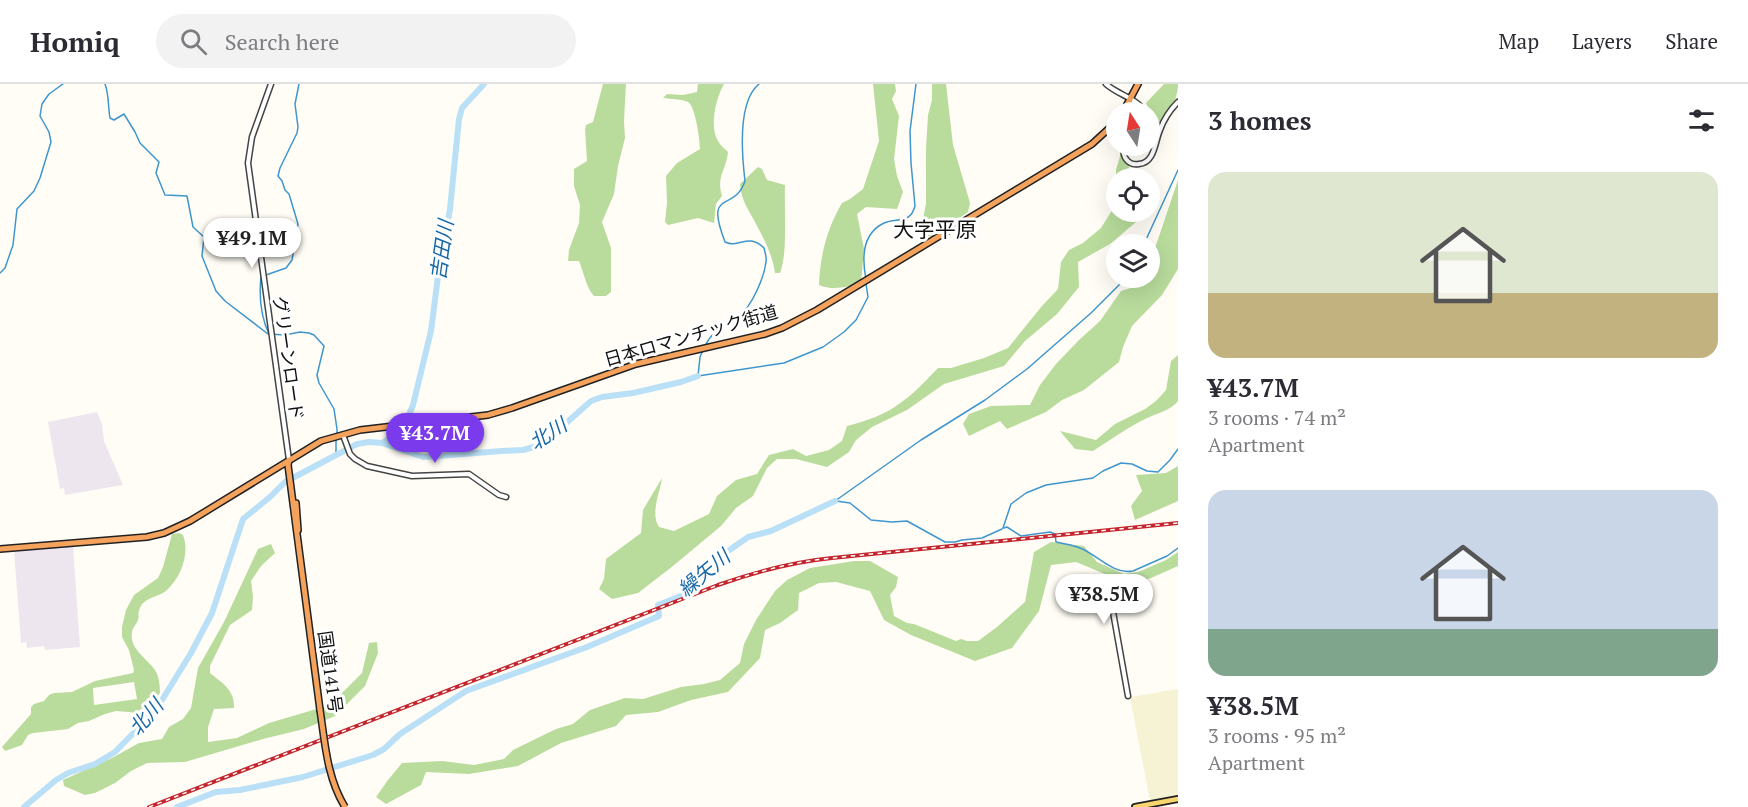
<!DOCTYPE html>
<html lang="en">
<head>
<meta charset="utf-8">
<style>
  body { margin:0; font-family:"PT Serif","Noto Sans JP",serif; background:#f2f2f3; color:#2b2b33; height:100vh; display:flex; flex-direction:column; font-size:22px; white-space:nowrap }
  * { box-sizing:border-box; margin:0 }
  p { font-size:20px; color:#7c7c81 }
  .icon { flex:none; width:33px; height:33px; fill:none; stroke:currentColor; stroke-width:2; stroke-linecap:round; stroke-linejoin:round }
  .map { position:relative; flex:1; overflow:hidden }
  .panel { display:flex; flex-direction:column; background:#fff; width:570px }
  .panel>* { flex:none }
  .needle { width:39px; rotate:348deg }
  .tools { position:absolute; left:1106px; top:18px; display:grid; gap:12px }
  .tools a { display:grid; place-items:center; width:54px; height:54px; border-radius:50%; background:#fff; box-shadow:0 6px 24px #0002; font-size:30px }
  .price { position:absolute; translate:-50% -51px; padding:0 14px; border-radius:21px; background:#fff; color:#222; font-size:20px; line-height:39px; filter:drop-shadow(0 2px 3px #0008) }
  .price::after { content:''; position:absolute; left:50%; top:36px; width:18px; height:14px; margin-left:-9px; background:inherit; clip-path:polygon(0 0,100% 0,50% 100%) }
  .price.on { background:#7c3aed; color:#fff }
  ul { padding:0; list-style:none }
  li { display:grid; align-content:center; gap:12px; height:318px; padding:0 30px }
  li span { display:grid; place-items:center; height:186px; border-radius:18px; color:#555 }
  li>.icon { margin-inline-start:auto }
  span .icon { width:108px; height:108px; fill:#fffc; stroke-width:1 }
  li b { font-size:26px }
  h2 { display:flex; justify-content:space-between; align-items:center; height:72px; padding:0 30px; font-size:26px }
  header { display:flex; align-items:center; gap:36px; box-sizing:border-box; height:84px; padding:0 30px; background:#fff; border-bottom:2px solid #e1e1e2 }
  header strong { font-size:28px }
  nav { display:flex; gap:33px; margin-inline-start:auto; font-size:21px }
  .search { width:420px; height:54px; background:#f2f2f3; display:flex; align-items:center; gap:15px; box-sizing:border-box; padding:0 21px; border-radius:33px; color:#7c7c81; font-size:22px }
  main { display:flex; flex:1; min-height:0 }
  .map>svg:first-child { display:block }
  .industrial { fill:#eee6ef }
  .farmland { fill:#f6f3d4 }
  .forest { fill:#b9dc9c; fill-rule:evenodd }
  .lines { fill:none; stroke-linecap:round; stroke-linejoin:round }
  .stream { stroke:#3f96cf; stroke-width:1.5 }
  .river { stroke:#b9e0f7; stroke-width:6 }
  .minor-casing { stroke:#444; stroke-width:7 }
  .major-casing { stroke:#222; stroke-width:8 }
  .highway-casing { stroke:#222; stroke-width:8 }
  .minor { stroke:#fff; stroke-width:4 }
  .major { stroke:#f9d66b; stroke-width:4.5 }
  .highway { stroke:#f5a25d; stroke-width:5 }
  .rail-casing { stroke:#c4262e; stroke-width:4 }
  .rail { stroke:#fff; stroke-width:1.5; stroke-dasharray:4.5; stroke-linecap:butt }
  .highway-bridge-casing { stroke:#222; stroke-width:8; stroke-linecap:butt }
  .highway-bridge { stroke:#f5a25d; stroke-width:5 }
  .labels { text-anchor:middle; stroke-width:6; stroke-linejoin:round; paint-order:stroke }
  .street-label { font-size:18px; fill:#111; stroke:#fff }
  .water-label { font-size:20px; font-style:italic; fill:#1768a6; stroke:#fff }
  .quarter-label { font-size:21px; fill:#111; stroke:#fff }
</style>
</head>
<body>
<header>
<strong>Homiq</strong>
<div class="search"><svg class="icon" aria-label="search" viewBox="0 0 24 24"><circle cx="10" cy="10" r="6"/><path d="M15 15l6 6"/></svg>Search here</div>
<nav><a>Map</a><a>Layers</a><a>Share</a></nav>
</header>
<main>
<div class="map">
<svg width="1178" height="723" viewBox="0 0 1178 723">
  <rect width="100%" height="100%" fill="#fffdf5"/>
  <path class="industrial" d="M97,328L102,340L104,357L123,401L65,411L64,404L60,405L48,338Z
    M73,462L80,563L45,566L44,562L27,564L26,558L21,559L14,467Z"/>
  <path class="farmland" d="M1178,605V711L1150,717L1130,613Z"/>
  <path class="forest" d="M603,0H626L624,37L625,54L618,82L614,110L602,138L611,164V208L606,212H594C586,203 584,189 579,177H568L569,166L579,139L580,121L574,102V85L587,77L585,45L586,41L593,38Z
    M698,0H724C716,14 709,42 718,57C720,61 725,65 728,68C726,87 716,92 722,112L716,120L714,139L698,134L668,141L665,138L667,119L666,92L677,79L700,65C700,56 695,21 688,18C681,15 671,15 663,14L667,10L683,11L697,8Z
    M873,0H895L896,7L892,15L899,32L894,75L897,92L903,108L897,125L866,123L857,130L864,165L861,199C847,203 833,207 819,201C820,172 827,144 842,119L850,115L863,105L879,57Z
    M932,0H946L953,61L970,119L968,128L935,151L919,154L926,120V64L928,31L932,16Z
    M1164,0H1178C1178,19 1163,41 1150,55L1149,45L1153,34L1146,19Z
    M1121,69L1128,81L1133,94L1116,95V86Z
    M758,83L762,85L767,96L785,101C784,126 788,168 780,189H775C773,172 764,155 756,140C749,126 741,117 740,100Z
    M1178,96V185L1162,211L1132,242L1123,263L1119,278L1084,306L1062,316L1046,328L1007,345L1000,337L969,352L963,340L969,330L991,322L1030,321L1040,301L1056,280L1079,256L1100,237L1121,207L1147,199V194H1149V182Z
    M1116,120V128H1146L1142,133L1110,160L1078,178L1079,203L1057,230L1025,257L1004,282L944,300L907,326L872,343L856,356L849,368L827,383L796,375H777L767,384L753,412L736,424L721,442L673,482L638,509L612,515L599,505L604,495L606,475L641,449L643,426L662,394C660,409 650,429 659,443L674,447L709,430L717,412L736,396L757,390L769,371L793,365L806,372L829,366L842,357L847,342C867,337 887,330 903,317C916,308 927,295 938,284H951L984,274L1008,264L1042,222L1058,205L1061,178L1069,166L1083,159L1101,144Z
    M1178,271V317C1170,327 1157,329 1145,335C1127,344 1110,356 1093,367L1075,365L1060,347L1096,356L1115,340L1145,325L1156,317L1166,306L1171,277Z
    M1178,382V417L1135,436L1131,422L1142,407L1136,391L1166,389Z
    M179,449L183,451C190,469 181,493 167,506C158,514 142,513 139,527C137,535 140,529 138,536C136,541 132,544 132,549C129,564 147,575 155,586C159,592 160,602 160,609L145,627L140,629L116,627L105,630L89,637L78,639L68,645L33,649L28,651L22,661L5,667L2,663L31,630V623L34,620L44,617L49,611L54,609L72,608L95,597L133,589L134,586L129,566L122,553V543L126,526L134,511L158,494L163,483L172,450ZM134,598L137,615L94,621L93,604Z
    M1051,458L1084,462L1097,478L1124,490L1138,488L1166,476L1178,468V482L1151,494L1129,500L1076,478L1051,481L1039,527L1012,564L975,577L911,551L884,536L870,507L836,498L819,499L799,509L798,526L780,539L765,546L760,574L728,608L691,616L658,628L626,631L616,642L561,659L518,682L469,690L426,688L421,701L386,720L376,713L388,696L402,679L442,677L474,681L504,675L513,666L556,645L573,640L590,626L625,614L643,615L681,603L704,600L720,596L740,579L744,560L756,536L775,507L787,496L810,484L854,477H870L898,493L896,503L890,511L894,532L907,539L914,540L956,557L961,555L967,557H978L997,543L1025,518L1034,468Z
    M271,460L275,469L261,482L251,497L253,513L252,526L230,541L210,582V589C222,599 235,606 234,624L214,625L208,643V658L237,654L269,639L330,621L362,589L369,559L377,558L378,569L365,602L335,632L304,645L263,655L185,678L147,679L131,687L115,699L95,709L85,711L64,702L63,696L112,674L139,659L162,655L169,643L183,635L191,624L198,584L224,538L258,465Z"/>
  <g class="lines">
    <path class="stream" d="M105,0C109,10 108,23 110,34L114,36L124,30L135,48L140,59L159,78L156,89L165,111L187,112L193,143L204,153L202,172L216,207L225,217L268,250
      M1144,160L1178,86
      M0,189L5,184L13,161L17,125L34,107L40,94L51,58L49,48L40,32L42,20L49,10L63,0
      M266,191L286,184L292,176L298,140L289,110L285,106L282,97L278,92L280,84L297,49L298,43L295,20L299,0
      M261,192C259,211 261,233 269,250L285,251L300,248L309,249L314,251L324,262L317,291L319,299L334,325L337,345V351
      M866,195C862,175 861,150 884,139C896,133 910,141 915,122L911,79L910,47L916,0
      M705,262C713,245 726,242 739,232C752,222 764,194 766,178C767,173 765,169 764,164C747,148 740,165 725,158C704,103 734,130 745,97C742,72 737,18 759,0
      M703,266L700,273L698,292L784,279L823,263L844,248L856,236L868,213L866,200
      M334,371L336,369V355
      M835,417L921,356L985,316L1027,285L1091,229L1126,194
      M836,417L850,419L871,436L892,438L907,437L945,458H955L962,456L982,454L1002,445
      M1003,444L1011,420L1026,409L1046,401L1093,394L1103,387L1121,379L1132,380L1147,387L1158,388L1170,376L1178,365
      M1004,444L1007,443L1021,452L1050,448L1055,450L1056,458C1064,460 1073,461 1080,464C1098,471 1113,491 1133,487L1167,472L1178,464"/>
    <path class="river" d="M406,338L413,321L431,247L438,192L450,125L459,35L462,24L484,0
      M382,359L393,352L402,344
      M24,723L56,696L68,689L95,680L115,668L149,633L162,616L191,569L212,529L243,435L270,413L285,398L357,360L369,358L382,359L423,373L502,367L523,366L534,363L547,356L591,317L602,313L633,309L681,298L698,292
      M177,723L216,708L240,706L303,693L373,671L384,665L400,650L466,607L587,563L659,532L658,521L686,510L698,492L717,475L748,453L771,447L835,417"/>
    <g class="minor-casing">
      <path id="minor" d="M271,0L252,53L248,79L289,376
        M1106,0C1118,11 1137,14 1145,28
        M1123,62C1123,67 1123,71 1126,75C1129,79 1134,81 1139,80C1155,79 1155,57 1160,46C1164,35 1170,26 1178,18
        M343,351L350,370L355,375L367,382L412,392L469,390L499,411L506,413
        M1110,511L1128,612"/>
    </g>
    <g class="major-casing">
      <path id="major" d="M1135,723L1178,715"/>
    </g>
    <g class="highway-casing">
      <path id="highway" d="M1123,28L1138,0
        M289,376L288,381L320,626
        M296,419L298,446
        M0,465L147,453L164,449L190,437L321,357L360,346L488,331L512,324L636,280L765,250L782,244L817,226L1092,60L1116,38"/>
    </g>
    <use href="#minor" class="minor"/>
    <use href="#major" class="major"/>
    <use href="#highway" class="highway"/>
    <g class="rail-casing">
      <path id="rail" d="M149,723L718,501C755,488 792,478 832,474L1178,439"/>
    </g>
    <use href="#rail" class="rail"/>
    <g class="highway-bridge-casing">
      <path id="highway-bridge" d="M320,626C325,659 327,694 345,723"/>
    </g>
    <use href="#highway-bridge" class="highway-bridge"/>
  </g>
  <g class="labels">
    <g class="street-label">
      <text transform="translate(691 252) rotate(-16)" y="6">日本ロマンチック街道</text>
      <text transform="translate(288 274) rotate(82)" y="6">グリーンロード</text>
      <text transform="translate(330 588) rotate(82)" y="6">国道141号</text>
    </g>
    <g class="water-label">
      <text transform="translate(442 166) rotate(-82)" y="7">吉田川</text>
      <text transform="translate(548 350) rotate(-33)" y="7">北川</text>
      <text transform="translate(704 489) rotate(-40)" y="7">繰矢川</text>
      <text transform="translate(146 633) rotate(-49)" y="7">北川</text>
    </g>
    <g class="quarter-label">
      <text x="935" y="153">大字平原</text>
    </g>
  </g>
</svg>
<div class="tools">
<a><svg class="needle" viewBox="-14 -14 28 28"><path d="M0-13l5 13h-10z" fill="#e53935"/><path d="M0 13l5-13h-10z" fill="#7c7c81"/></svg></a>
<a><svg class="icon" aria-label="locate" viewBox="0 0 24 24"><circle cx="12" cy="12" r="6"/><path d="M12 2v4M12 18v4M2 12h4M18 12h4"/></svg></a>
<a><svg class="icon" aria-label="layers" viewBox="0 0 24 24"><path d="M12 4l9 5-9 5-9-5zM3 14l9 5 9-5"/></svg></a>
</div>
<b class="price" style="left:252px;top:185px">¥49.1M</b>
<b class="price on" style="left:435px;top:380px">¥43.7M</b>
<b class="price" style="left:1104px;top:541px">¥38.5M</b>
</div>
<section class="panel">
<h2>3 homes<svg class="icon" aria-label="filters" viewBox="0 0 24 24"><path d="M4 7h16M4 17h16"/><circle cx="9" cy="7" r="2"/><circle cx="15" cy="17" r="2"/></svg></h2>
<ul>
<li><span style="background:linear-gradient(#dfe7d0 65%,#c2b280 0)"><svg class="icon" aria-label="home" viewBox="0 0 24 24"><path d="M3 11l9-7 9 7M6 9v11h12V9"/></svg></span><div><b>¥43.7M</b><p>3 rooms · 74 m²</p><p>Apartment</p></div></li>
<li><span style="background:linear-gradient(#c9d6e8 75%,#7fa58c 0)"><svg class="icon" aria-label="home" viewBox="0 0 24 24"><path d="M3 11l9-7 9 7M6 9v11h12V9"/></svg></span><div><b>¥38.5M</b><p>3 rooms · 95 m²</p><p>Apartment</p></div></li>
</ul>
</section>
</main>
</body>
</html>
